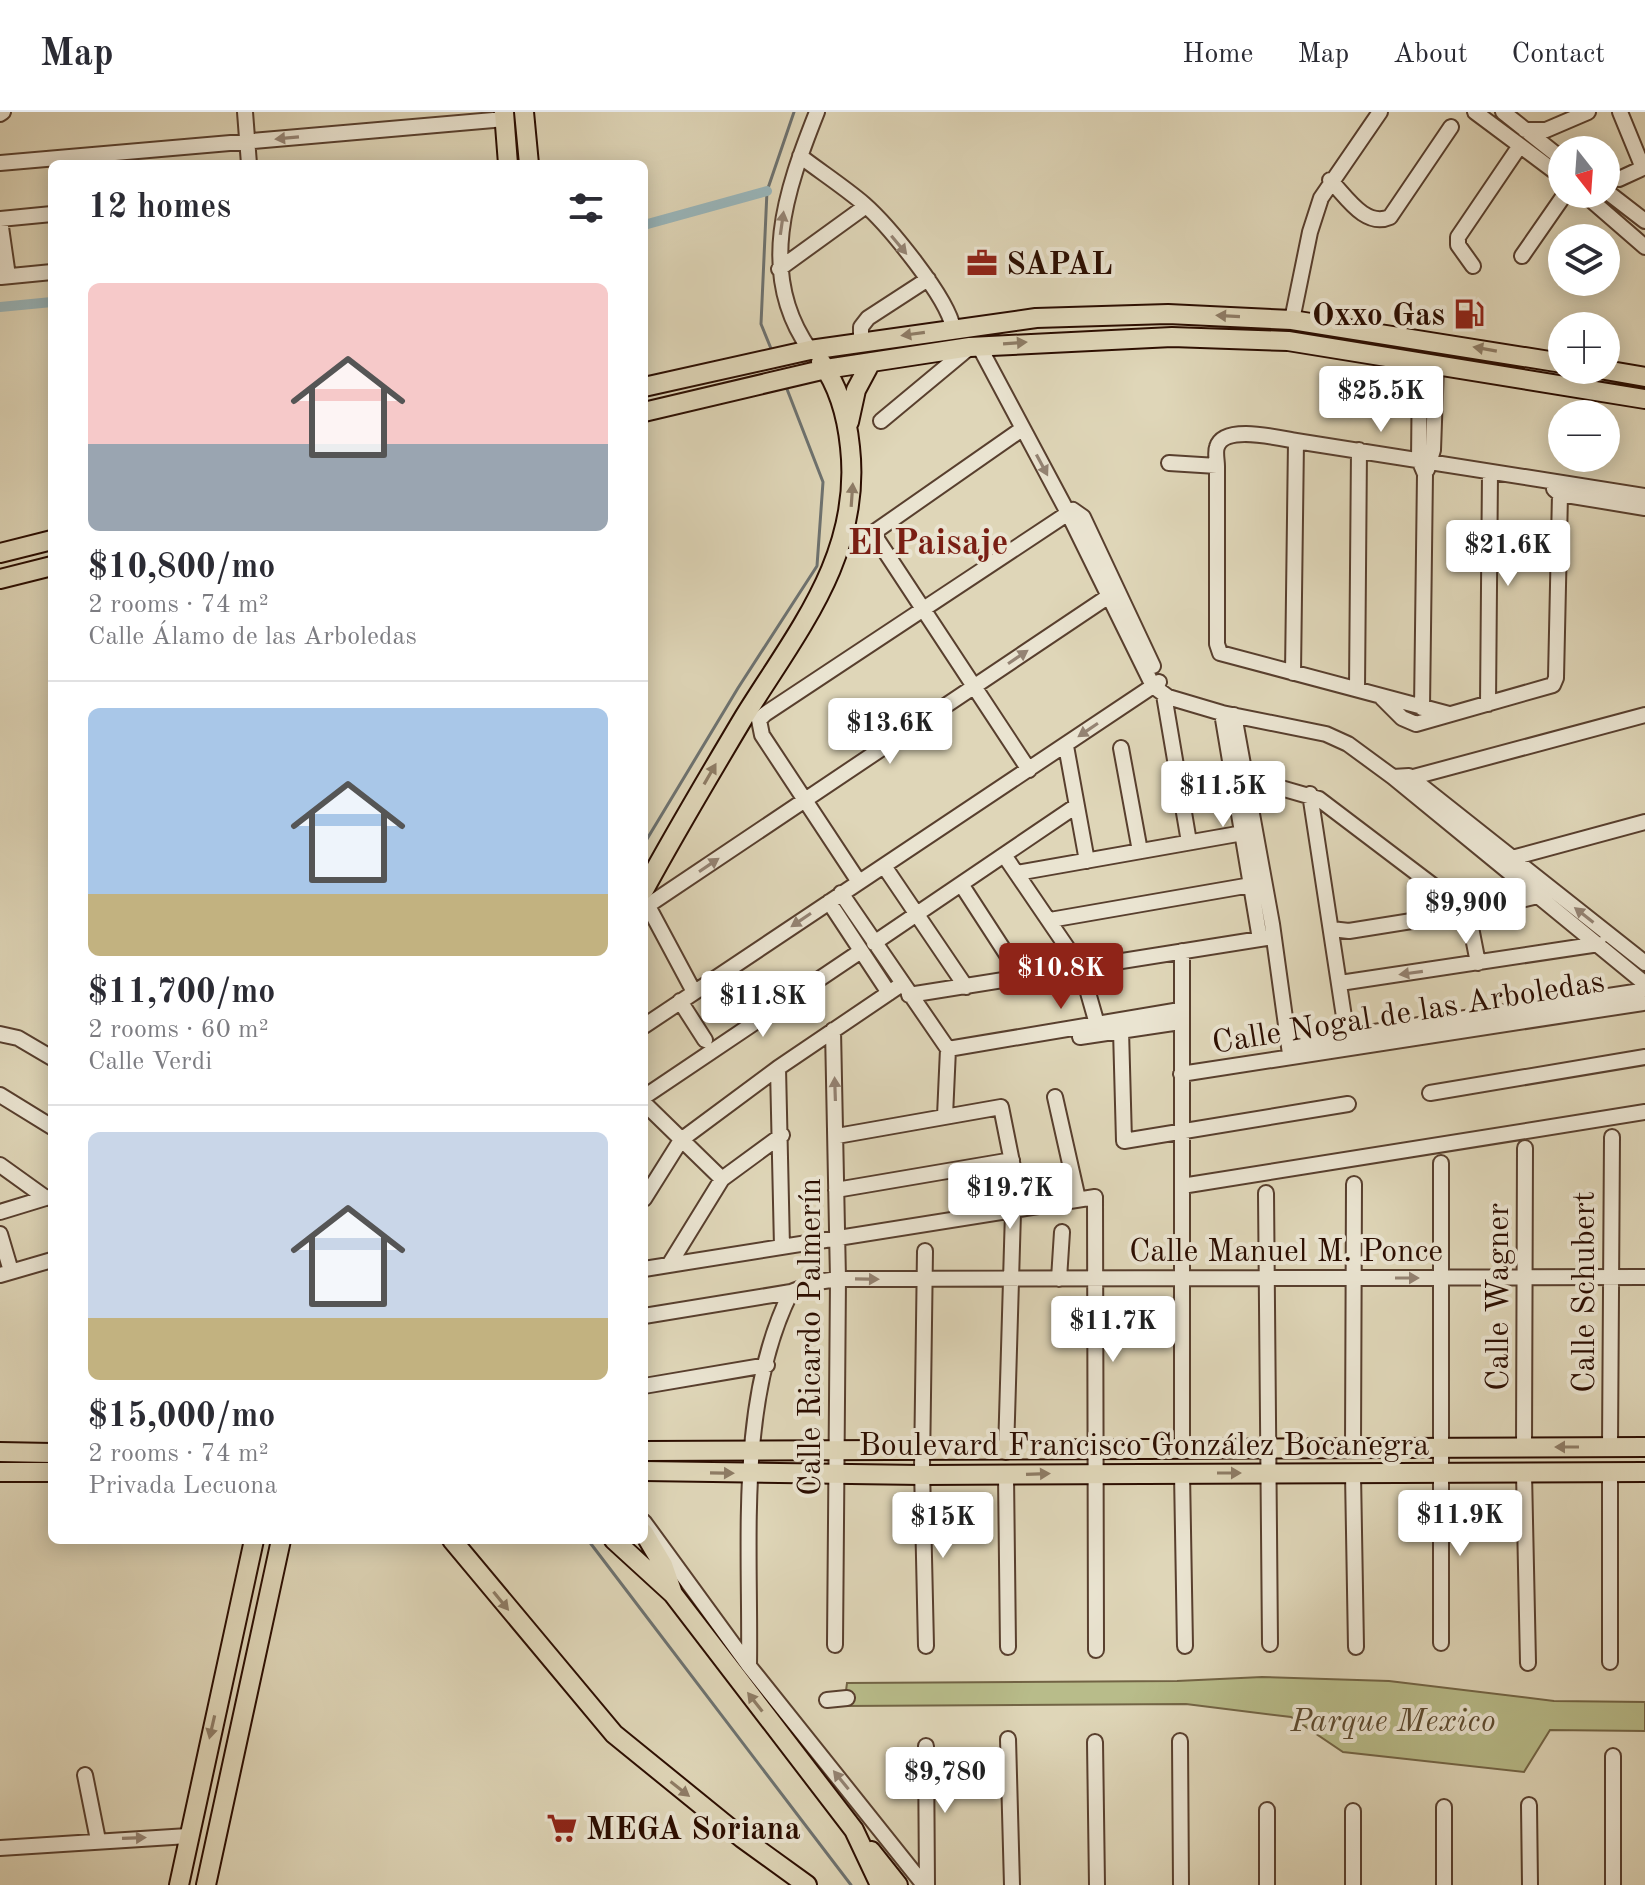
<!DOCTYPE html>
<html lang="en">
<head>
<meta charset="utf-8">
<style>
  body { margin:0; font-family:"Old Standard TT",serif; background:#f2f2f3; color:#2b2b33; height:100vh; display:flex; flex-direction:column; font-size:30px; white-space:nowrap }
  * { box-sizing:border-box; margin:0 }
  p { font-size:26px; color:#7c7c81 }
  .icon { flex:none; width:44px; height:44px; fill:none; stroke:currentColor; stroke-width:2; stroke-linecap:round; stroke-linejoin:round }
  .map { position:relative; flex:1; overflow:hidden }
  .details { position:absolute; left:48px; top:48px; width:600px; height:1384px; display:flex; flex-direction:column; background:#fff; border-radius:12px; box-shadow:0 4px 20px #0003 }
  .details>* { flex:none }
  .needle { width:52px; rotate:163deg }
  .tools { position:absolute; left:1548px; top:24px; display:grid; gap:16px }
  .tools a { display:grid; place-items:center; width:72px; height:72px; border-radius:50%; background:#fff; box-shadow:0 4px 20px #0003; font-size:40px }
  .price { position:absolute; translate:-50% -68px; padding:0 18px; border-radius:8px; background:#fff; color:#222; font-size:26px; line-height:52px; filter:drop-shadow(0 2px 4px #0008) }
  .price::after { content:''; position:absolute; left:50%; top:48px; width:24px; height:18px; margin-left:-12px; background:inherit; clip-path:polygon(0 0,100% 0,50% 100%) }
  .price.selected { background:#8f2418; color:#fff }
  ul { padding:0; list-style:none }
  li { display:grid; align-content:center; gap:16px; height:424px; padding:0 40px }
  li+li { border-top:2px solid #e1e1e2 }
  li span { display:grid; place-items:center; height:248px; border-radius:12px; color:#555 }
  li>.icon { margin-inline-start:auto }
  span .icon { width:144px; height:144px; fill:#fffc; stroke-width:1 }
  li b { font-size:34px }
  h2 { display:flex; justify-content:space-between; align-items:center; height:96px; padding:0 40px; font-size:34px }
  header { display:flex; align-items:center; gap:48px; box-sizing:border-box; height:112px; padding:0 40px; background:#fff; border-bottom:2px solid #e1e1e2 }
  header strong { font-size:38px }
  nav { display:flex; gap:44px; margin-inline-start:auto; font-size:28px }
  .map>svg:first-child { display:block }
  .green { fill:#b8bc8a; stroke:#726445; stroke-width:2 }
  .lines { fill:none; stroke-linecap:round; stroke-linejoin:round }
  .stream { stroke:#6d7270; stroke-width:3 }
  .canal { stroke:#99b6bb; stroke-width:10 }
  .minor-casing { stroke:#583f2e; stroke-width:18 }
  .major-casing { stroke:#2b0d00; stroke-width:22 }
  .minor { stroke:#eae4d1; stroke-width:14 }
  .major { stroke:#dfd6b8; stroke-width:18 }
  .oneway { fill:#948373 }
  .oneway2 { fill:#8e7c65 }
  .labels { text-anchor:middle; stroke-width:8; stroke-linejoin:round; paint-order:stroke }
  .poi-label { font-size:32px; font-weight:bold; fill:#2b0d00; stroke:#eae4d1; text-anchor:start }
  .street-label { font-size:32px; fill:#2b0d00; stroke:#eae4d1 }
  .park-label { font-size:32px; font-style:italic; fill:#5c4a30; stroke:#eae4d1 }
  .quarter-label { font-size:36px; font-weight:bold; fill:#7a1f14; stroke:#eae4d1 }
</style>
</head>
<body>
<header>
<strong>Map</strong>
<nav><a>Home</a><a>Map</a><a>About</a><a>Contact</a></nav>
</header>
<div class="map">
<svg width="1645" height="1773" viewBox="0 0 1645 1773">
  <rect width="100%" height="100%" fill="#dfd6b8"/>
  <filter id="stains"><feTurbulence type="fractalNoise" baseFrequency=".0025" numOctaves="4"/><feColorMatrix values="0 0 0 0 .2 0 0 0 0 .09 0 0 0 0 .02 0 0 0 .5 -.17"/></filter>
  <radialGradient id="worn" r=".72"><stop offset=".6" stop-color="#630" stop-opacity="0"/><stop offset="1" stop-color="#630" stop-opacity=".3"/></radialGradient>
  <path class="green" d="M1262,1565L1389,1569L1554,1589L1645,1590V1619L1550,1618L1524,1660L1343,1640L1291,1605L1186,1592L844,1594L847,1571L1177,1569Z"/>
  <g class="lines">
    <path class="stream" d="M772,239L761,212L767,79L794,0
      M644,732L738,576L817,454L823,370L785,272
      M588,1428L851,1773"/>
    <path class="canal" d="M644,113L767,79
      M0,195L52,190"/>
    <g class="minor-casing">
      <path id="minor" d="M245,0L249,52
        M1475,0L1562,65
        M1503,0L1562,47
        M1620,0L1643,56
        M0,2L3,0
        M1525,18H1546L1588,0
        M800,44C821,60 844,75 864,92C888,113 948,186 953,216
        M0,51L505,7
        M1619,67L1645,55
        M1330,68C1346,84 1365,116 1390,105L1451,15
        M1606,79L1645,109
        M1584,82L1645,135
        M0,107L52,102
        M0,108L8,164
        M1522,144L1565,82
        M1473,154L1458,133V125L1519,35
        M779,157L866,94
        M1,165L52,160
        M1292,208L1310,120L1321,86L1380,0
        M861,229V215L868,206L928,167
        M979,234L1067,399L1153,574L1168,585L1222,601L1326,622L1348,632L1393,665L1643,870
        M810,238C756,162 786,78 817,0
        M1420,250L1419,348L1425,362L1422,596
        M881,309L970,235
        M1022,317L873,421L1029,658
        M1169,351L1217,354
        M1427,358L1433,338L1436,253
        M1554,377L1560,382L1645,396
        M1293,561L1296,329
        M1357,577L1359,338
        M1164,583L1189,730
        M1382,586L1402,606L1416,612L1553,573L1556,566L1560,382
        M1488,592L1490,360
        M1222,601L1260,827
        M1449,602L1220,541L1217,532V354C1217,349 1215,340 1217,335C1224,312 1278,326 1296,329L1645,384
        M1234,603L1272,812L1290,942
        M1066,634L1087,749
        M1121,636L1140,739
        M1393,665L1409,664L1645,851
        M1246,666L1319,687L1468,800L1478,851
        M1406,667L1645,603
        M1310,682L1348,931
        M1004,743L1081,856L1097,912
        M1512,746L1645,710
        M884,754L966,875
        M1017,761L1243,721
        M859,770L762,623L759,608L765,602L1073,398L1083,405L1153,554
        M961,772L1022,866
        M841,781L948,937
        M829,790L889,881
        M648,794L694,880
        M644,796L1112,482
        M1050,808L1251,773
        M1331,817L1349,819L1468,800L1538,784
        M874,831L1076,694
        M1340,871L1599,832
        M909,883L1273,825
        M680,889L705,928
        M644,914L1159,570
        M833,918L838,1167L835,1533
        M1121,918L1124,1029L1348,992
        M0,922L18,926L52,946
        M1080,925L1180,910
        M1289,933L1641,879
        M948,937L1180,898
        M778,956L782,1135
        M1181,962L1643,891
        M1430,981L1645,945
        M0,983L52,1015
        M644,985L861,839
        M1055,985L1078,1087
        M644,991L722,1067
        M945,1004L948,937
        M837,1024L1001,995L1018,1080L1013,1100L1006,1340
        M1441,1051V1531
        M0,1053L46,1086
        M1182,1074L1645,1000
        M836,1078L1012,1048
        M1266,1081L1270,1532
        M644,1087L681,1028L778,956L902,872
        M0,1100L49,1085
        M0,1122L11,1159
        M925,1139L922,1356L926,1534
        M669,1153L722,1067L782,1023
        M644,1157L1095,1085L1096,1538
        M0,1163L52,1148
        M1059,1167L1062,1120
        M644,1204L791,1180L817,1170L838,1167L1645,1165
        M644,1274L767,1253
        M1610,1335L1612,1025
        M1524,1336L1525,1036
        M1182,1337V839
        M1353,1338L1354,1072
        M1610,1360V1550
        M1182,1361L1185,1534
        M1524,1361L1528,1551
        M1353,1362L1356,1535
        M1006,1363L1008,1535
        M644,1410L749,1554L924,1773
        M749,1554C751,1435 736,1289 791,1180
        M827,1588L847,1586
        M1008,1627L1012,1773
        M1180,1629L1181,1773
        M1095,1630L1097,1773
        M926,1634L927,1773
        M85,1663L98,1728
        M1529,1693L1530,1773
        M1444,1695V1773
        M1267,1698V1773
        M1353,1699V1773
        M0,1736L188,1724
        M1613,1773V1644"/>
    </g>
    <g class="major-casing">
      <path id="major" d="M504,0L508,52
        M524,0L529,52
        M1605,258L1645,265
        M644,275L810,238L1036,206L1168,202L1292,208L1562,251
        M644,300L826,257L970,235L1172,225L1288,229L1645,287
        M849,310L856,278L871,250
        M0,441L52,428
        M0,467L52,454
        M644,778C676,719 710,662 744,605C798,518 862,442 850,335C847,305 839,275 821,250
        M644,1339L1645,1335
        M0,1340L52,1341
        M644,1359L922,1363L1645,1360
        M0,1360H52
        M644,1421L663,1453L673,1482
        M452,1428L614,1622L742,1726L807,1773
        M614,1428L673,1482L854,1718L880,1773
        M871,1739L898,1773
        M179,1773L254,1428
        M206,1773L281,1428"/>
    </g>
    <use href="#minor" class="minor"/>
    <use href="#major" class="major"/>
  </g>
  <defs><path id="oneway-solid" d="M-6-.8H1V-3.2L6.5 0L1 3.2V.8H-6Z" transform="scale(2)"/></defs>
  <g class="oneway">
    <use href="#oneway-solid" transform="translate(287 26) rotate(175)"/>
    <use href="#oneway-solid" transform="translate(782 111) rotate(-82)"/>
    <use href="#oneway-solid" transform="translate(899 133) rotate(50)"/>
    <use href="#oneway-solid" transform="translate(1042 353) rotate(62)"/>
    <use href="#oneway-solid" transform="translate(1018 545) rotate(-34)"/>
    <use href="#oneway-solid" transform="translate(1088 618) rotate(146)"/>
    <use href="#oneway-solid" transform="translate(709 753) rotate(-34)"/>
    <use href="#oneway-solid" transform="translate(1584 803) rotate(-142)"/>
    <use href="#oneway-solid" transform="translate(801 808) rotate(146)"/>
    <use href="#oneway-solid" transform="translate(1411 861) rotate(172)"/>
    <use href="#oneway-solid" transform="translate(835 977) rotate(-92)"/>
    <use href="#oneway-solid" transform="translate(1407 1166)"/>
    <use href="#oneway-solid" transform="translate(867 1167) rotate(1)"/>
    <use href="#oneway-solid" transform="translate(841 1668) rotate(-129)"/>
    <use href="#oneway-solid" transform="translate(134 1726) rotate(-2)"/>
  </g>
  <g class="oneway2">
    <use href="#oneway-solid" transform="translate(1228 204) rotate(-177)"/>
    <use href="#oneway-solid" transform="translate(913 222) rotate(172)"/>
    <use href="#oneway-solid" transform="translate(1015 231) rotate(-4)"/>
    <use href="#oneway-solid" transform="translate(1485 237) rotate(-170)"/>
    <use href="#oneway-solid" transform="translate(852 383) rotate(-86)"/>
    <use href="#oneway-solid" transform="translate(710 662) rotate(-60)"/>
    <use href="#oneway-solid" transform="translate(1567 1335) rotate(180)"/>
    <use href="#oneway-solid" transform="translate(722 1361) rotate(1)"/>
    <use href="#oneway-solid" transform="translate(1229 1361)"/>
    <use href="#oneway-solid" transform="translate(1038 1362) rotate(-2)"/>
    <use href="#oneway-solid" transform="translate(501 1489) rotate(51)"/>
    <use href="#oneway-solid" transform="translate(755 1590) rotate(-128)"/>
    <use href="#oneway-solid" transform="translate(212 1615) rotate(103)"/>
    <use href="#oneway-solid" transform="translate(680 1677) rotate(38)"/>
  </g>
  <defs>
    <g id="office-bare" transform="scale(2.4)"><path d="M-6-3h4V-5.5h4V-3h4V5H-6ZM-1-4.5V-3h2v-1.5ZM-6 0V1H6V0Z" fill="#8f2418" stroke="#eae4d1" stroke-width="2.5" paint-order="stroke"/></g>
    <g id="fuel-bare" transform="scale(2.4)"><path d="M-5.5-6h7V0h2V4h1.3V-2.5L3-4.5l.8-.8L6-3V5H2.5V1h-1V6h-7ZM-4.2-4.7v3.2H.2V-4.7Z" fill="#8f2418" stroke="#eae4d1" stroke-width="2.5" paint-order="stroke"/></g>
    <g id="supermarket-bare" transform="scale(2.4)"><path d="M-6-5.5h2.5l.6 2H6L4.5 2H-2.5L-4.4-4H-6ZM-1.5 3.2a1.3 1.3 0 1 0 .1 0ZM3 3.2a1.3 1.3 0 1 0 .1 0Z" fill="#8f2418" stroke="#eae4d1" stroke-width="2.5" paint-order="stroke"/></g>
  </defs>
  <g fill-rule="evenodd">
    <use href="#office-bare" x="982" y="151"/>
    <use href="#fuel-bare" x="1469" y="202"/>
    <use href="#supermarket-bare" x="562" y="1716"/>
  </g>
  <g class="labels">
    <g class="poi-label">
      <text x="1006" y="162">SAPAL</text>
      <text x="1445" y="213" text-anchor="end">Oxxo Gas</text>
      <text x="586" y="1727">MEGA Soriana</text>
    </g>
    <g class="street-label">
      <text transform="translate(1408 899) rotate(-9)" y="11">Calle Nogal de las Arboledas</text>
      <text x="1286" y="1149">Calle Manuel M. Ponce</text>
      <text transform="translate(1583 1180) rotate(-90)" y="11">Calle Schubert</text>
      <text transform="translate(1497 1185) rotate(-90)" y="11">Calle Wagner</text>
      <text transform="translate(809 1225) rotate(-90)" y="11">Calle Ricardo Palmerín</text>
      <text x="1144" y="1343">Boulevard Francisco González Bocanegra</text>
    </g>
    <g class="park-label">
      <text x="1393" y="1619">Parque Mexico</text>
    </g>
    <g class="quarter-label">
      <text x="928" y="442">El Paisaje</text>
    </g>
  </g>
  <rect width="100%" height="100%" filter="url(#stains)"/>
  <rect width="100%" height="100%" fill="url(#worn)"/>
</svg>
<div class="tools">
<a><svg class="needle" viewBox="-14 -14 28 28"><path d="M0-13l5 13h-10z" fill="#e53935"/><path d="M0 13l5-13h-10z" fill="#7c7c81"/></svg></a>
<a><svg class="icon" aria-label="layers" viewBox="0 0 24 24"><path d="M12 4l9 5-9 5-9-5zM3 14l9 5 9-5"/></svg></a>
<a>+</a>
<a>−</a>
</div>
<b class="price" style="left:1381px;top:322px">$25.5K</b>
<b class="price" style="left:1508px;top:476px">$21.6K</b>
<b class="price" style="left:890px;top:654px">$13.6K</b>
<b class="price" style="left:1223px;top:717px">$11.5K</b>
<b class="price" style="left:1466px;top:834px">$9,900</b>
<b class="price selected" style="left:1061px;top:899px">$10.8K</b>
<b class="price" style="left:763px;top:927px">$11.8K</b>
<b class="price" style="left:1010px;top:1119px">$19.7K</b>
<b class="price" style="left:1113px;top:1252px">$11.7K</b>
<b class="price" style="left:1460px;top:1446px">$11.9K</b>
<b class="price" style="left:943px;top:1448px">$15K</b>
<b class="price" style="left:945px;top:1703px">$9,780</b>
<section class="details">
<h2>12 homes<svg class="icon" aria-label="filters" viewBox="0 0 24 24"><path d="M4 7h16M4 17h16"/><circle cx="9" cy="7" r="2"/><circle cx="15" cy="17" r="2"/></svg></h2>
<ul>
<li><span style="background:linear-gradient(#f6c9c9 65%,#9aa5b1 0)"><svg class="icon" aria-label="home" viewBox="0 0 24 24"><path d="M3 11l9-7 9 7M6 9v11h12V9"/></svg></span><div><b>$10,800/mo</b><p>2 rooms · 74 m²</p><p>Calle Álamo de las Arboledas</p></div></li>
<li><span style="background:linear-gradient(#a9c7e8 75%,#c2b280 0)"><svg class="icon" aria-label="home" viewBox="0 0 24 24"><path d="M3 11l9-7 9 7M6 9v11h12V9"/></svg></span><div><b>$11,700/mo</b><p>2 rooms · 60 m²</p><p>Calle Verdi</p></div></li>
<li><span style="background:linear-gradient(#c9d6e8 75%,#c2b280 0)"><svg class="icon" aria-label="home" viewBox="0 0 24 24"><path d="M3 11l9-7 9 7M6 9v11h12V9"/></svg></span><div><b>$15,000/mo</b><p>2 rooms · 74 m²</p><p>Privada Lecuona</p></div></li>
</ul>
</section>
</div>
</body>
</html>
